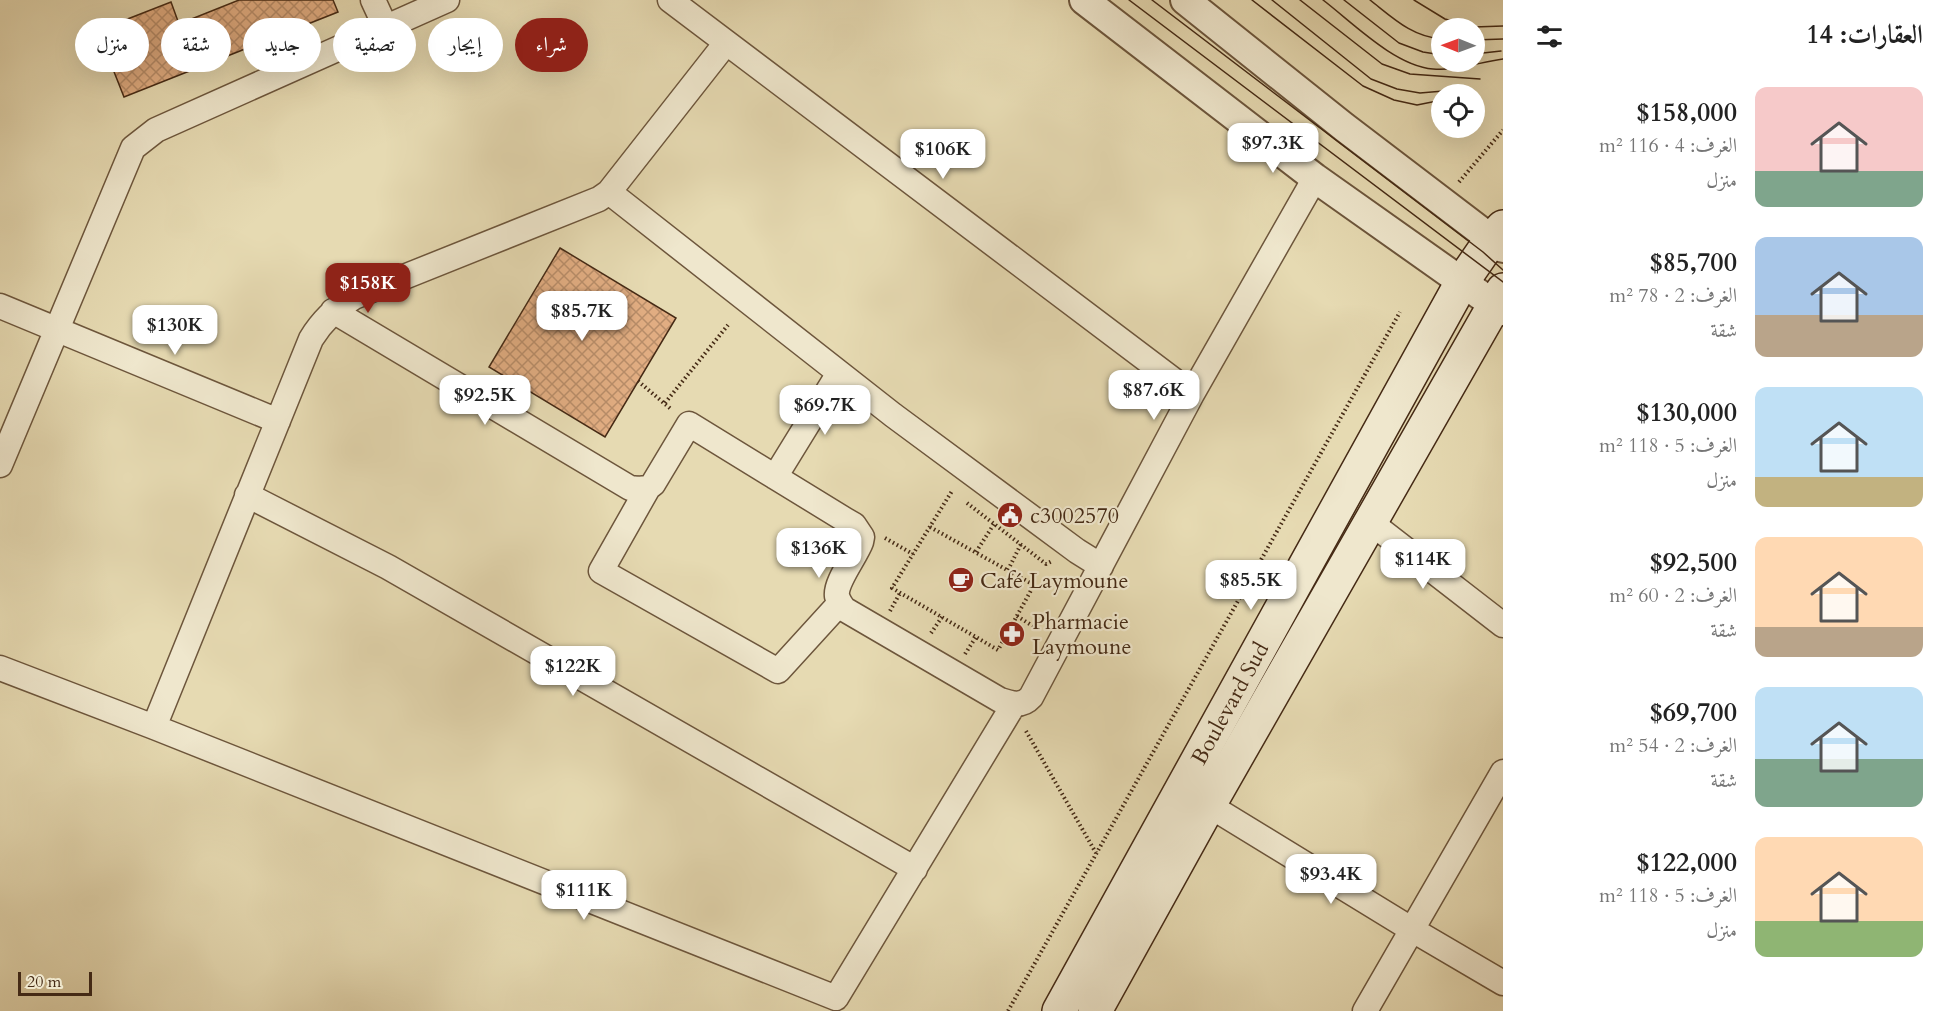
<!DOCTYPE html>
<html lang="ar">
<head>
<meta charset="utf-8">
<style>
  body { margin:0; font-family:Cardo,Amiri,serif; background:#f6f6f6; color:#222; direction:rtl; height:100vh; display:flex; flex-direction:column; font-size:22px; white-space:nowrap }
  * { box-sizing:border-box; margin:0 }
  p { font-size:20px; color:#767676 }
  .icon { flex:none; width:33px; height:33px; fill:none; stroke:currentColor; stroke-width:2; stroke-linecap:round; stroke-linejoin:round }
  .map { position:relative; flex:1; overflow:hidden; direction:ltr }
  .panel { display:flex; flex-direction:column; background:#fff; width:450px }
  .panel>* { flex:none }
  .banner { position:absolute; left:18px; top:18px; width:570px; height:54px; direction:rtl; display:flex; gap:12px }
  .needle { width:39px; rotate:271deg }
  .fabs { position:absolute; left:1431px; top:18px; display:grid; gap:12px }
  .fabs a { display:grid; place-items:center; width:54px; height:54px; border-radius:50%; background:#fff; box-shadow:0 6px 24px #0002; font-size:30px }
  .scale { position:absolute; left:18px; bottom:15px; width:74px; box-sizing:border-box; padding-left:6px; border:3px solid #452a15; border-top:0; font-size:16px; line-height:21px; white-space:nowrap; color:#452a15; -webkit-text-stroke:4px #efe7cd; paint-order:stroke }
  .price { position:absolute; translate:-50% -51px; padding:0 14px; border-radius:12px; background:#fff; color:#222; font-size:20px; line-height:39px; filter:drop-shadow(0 2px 3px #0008) }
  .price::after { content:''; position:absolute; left:50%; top:36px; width:18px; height:14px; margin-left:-9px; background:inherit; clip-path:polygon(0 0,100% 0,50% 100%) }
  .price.selected { background:#8f2418; color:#fff }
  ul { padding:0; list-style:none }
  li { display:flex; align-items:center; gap:18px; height:150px; padding:0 30px }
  li span { display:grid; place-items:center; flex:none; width:168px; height:120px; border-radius:12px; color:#555 }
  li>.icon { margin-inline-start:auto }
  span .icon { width:72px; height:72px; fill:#fffc; stroke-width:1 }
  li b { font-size:26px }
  h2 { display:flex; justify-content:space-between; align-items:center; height:72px; padding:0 30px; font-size:26px }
  .tag { padding:0 21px; border-radius:27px; background:#fff; box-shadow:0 6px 24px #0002; font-size:21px; line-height:54px }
  .tag.selected { background:#8f2418; color:#fff }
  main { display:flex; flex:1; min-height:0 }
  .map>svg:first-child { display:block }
  .building { fill:url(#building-cross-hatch); stroke:#452a15; stroke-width:1.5 }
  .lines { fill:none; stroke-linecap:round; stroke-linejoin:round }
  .minor-casing { stroke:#6d563c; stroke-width:27 }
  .tertiary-casing { stroke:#6d563c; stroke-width:32 }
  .secondary-casing { stroke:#452a15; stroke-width:36 }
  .path { stroke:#452a15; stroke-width:4; stroke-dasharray:1.5 3; stroke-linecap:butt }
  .minor { stroke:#efe7cd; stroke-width:24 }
  .tertiary { stroke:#efe7cd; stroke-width:28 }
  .secondary { stroke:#efe7cd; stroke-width:33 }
  .tram { stroke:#452a15; stroke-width:1.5 }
  .labels { text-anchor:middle; stroke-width:4.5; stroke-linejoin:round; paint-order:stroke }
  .poi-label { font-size:22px; fill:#452a15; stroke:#efe7cd; text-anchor:start }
  .street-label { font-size:22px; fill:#452a15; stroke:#efe7cd }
</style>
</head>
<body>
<main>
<section class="panel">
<h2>العقارات: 14<svg class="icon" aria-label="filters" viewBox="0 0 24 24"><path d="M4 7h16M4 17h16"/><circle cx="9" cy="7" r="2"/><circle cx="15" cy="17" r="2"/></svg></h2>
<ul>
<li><span style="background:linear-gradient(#f6c9c9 70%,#7fa58c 0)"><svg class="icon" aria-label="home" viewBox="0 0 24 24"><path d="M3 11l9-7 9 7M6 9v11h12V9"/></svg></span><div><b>$158,000</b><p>الغرف: 4 · 116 m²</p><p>منزل</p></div></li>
<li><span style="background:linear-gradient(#a9c7e8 65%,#b9a48a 0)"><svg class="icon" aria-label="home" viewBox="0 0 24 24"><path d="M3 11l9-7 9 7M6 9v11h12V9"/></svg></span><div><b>$85,700</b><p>الغرف: 2 · 78 m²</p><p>شقة</p></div></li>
<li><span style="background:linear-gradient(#bfe0f5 75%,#c2b280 0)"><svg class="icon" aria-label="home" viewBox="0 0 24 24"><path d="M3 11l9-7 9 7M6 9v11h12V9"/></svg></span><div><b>$130,000</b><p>الغرف: 5 · 118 m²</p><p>منزل</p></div></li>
<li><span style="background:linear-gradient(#ffd9b3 75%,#b9a48a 0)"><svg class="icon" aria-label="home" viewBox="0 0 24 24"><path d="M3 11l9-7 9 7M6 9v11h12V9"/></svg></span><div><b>$92,500</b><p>الغرف: 2 · 60 m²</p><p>شقة</p></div></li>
<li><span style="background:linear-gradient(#bfe0f5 60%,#7fa58c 0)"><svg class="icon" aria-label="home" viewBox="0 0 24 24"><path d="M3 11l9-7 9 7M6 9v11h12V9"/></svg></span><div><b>$69,700</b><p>الغرف: 2 · 54 m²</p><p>شقة</p></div></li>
<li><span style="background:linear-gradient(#ffd9b3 70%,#8fb573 0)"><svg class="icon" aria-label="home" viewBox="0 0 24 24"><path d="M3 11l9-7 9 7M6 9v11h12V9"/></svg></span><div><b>$122,000</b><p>الغرف: 5 · 118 m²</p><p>منزل</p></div></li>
</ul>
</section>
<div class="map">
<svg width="1503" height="1011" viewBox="0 0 1503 1011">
  <defs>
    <pattern id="building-cross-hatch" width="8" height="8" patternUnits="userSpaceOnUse" patternTransform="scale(1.5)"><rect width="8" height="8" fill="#e1ad82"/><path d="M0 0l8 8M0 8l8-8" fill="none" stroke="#b88d69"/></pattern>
  </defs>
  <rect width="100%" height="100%" fill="#e6dab2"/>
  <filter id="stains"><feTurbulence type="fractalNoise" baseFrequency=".00333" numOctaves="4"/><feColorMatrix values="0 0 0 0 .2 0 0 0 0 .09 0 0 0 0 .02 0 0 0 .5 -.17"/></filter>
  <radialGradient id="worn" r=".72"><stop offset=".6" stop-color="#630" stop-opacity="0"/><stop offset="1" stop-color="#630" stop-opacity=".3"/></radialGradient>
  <path class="building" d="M239,0H333L338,12L124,97L103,44L130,34L125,20L171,2L179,24Z
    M560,248L676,318L605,437L489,367Z"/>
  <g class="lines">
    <g class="minor-casing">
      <path id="minor" d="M373,0L385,26
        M670,0L1192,394
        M609,192L893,415L1077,551L1101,566
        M0,306L278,421
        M333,311L630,488L638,489L648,488
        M0,465L133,148L156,130L447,0
        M775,477L839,373
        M247,495L388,567L915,869
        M1370,522L1503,625
        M840,603L778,671L601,571L648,488L653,484L689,424L847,521L854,525L862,537L861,542C856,556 835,582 837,596C838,600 841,605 844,609L1000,700C1012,704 1022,707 1031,697L1192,394L1315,178
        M0,668L154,727L836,998L1014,704
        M154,727L311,339C322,321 335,308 354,297L599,199L609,192L726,43
        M1197,798L1411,929L1503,983
        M1365,1011L1503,772"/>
    </g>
    <g class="tertiary-casing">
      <path id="tertiary" d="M1084,0L1315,178L1503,311
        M1185,0L1344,127L1503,248"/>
    </g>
    <g class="secondary-casing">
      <g id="secondary">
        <path id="s1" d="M1059,1011L1462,282L1491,240L1503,227"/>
        <path d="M1095,1011L1209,805L1503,290"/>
      </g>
    </g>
    <path class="path" d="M1459,182L1503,130
      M638,381L672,410
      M665,403L728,325
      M967,503L1046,564L1052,561
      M930,527L1034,585L998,650L892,588L952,491
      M885,538L913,554
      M976,552L994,524
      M1008,570L1021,544
      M890,611L900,593
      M1017,616L1039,630
      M931,633L942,617
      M965,654L976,637
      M1026,731L1096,853
      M1008,1011L1400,312"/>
    <use href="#minor" class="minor"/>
    <use href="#tertiary" class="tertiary"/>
    <use href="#secondary" class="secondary"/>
    <path class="tram" d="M1129,0L1503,282
      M1152,0L1483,252L1503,270
      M1252,0L1363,86L1394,100L1417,105L1442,100
      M1272,0L1371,79L1397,89L1420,93L1467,89
      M1300,0L1382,64L1410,74L1480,79
      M1323,0C1353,23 1395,66 1433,69C1456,71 1480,62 1503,59
      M1344,0L1399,43L1423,52L1442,55
      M1370,0C1393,18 1412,37 1442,39
      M1414,0L1445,19L1474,27L1503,26
      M1474,40L1503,39
      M1474,54L1501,51"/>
  </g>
  <defs>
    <g id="civic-disc" transform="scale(1.35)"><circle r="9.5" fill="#8f2418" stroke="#efe7cd"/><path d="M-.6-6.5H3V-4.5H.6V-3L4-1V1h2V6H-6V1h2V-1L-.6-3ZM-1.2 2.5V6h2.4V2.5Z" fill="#fff"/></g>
    <g id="cafe-disc" transform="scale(1.35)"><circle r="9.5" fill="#8f2418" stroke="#efe7cd"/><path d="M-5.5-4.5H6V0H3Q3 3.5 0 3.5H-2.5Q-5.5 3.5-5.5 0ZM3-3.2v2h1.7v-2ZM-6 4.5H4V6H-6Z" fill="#fff"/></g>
    <g id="pharmacy-disc" transform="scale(1.35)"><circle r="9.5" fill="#8f2418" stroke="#efe7cd"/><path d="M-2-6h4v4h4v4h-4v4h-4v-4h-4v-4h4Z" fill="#fff"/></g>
  </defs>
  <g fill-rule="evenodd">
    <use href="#civic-disc" x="1010" y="515"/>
    <use href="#cafe-disc" x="961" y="580"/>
    <use href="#pharmacy-disc" x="1012" y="634"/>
  </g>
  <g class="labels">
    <g class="poi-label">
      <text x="1030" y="523">c3002570</text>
      <text x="980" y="588">Café Laymoune</text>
      <text x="1032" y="629">Pharmacie<tspan x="1032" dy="25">Laymoune</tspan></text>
    </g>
    <g class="street-label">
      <text dy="8" stroke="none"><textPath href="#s1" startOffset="352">Boulevard Sud</textPath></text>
    </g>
  </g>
  <rect width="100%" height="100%" filter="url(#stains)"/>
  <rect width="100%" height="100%" fill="url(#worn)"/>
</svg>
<div class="fabs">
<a><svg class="needle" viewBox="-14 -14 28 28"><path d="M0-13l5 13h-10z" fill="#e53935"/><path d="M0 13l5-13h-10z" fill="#767676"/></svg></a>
<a><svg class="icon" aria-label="locate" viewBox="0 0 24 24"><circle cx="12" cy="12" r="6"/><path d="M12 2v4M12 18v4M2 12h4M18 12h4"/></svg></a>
</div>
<div class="scale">20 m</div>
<b class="price" style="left:1273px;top:174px">$97.3K</b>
<b class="price" style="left:943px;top:180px">$106K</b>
<b class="price selected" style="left:368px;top:314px">$158K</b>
<b class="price" style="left:582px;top:342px">$85.7K</b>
<b class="price" style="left:175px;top:356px">$130K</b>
<b class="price" style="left:1154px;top:421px">$87.6K</b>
<b class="price" style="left:485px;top:426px">$92.5K</b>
<b class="price" style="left:825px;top:436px">$69.7K</b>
<b class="price" style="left:819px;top:579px">$136K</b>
<b class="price" style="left:1423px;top:590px">$114K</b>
<b class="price" style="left:1251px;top:611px">$85.5K</b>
<b class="price" style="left:573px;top:697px">$122K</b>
<b class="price" style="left:1331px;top:905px">$93.4K</b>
<b class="price" style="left:584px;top:921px">$111K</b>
<div class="banner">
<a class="tag selected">شراء</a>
<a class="tag">إيجار</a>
<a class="tag">تصفية</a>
<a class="tag">جديد</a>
<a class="tag">شقة</a>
<a class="tag">منزل</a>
</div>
</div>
</main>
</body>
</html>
